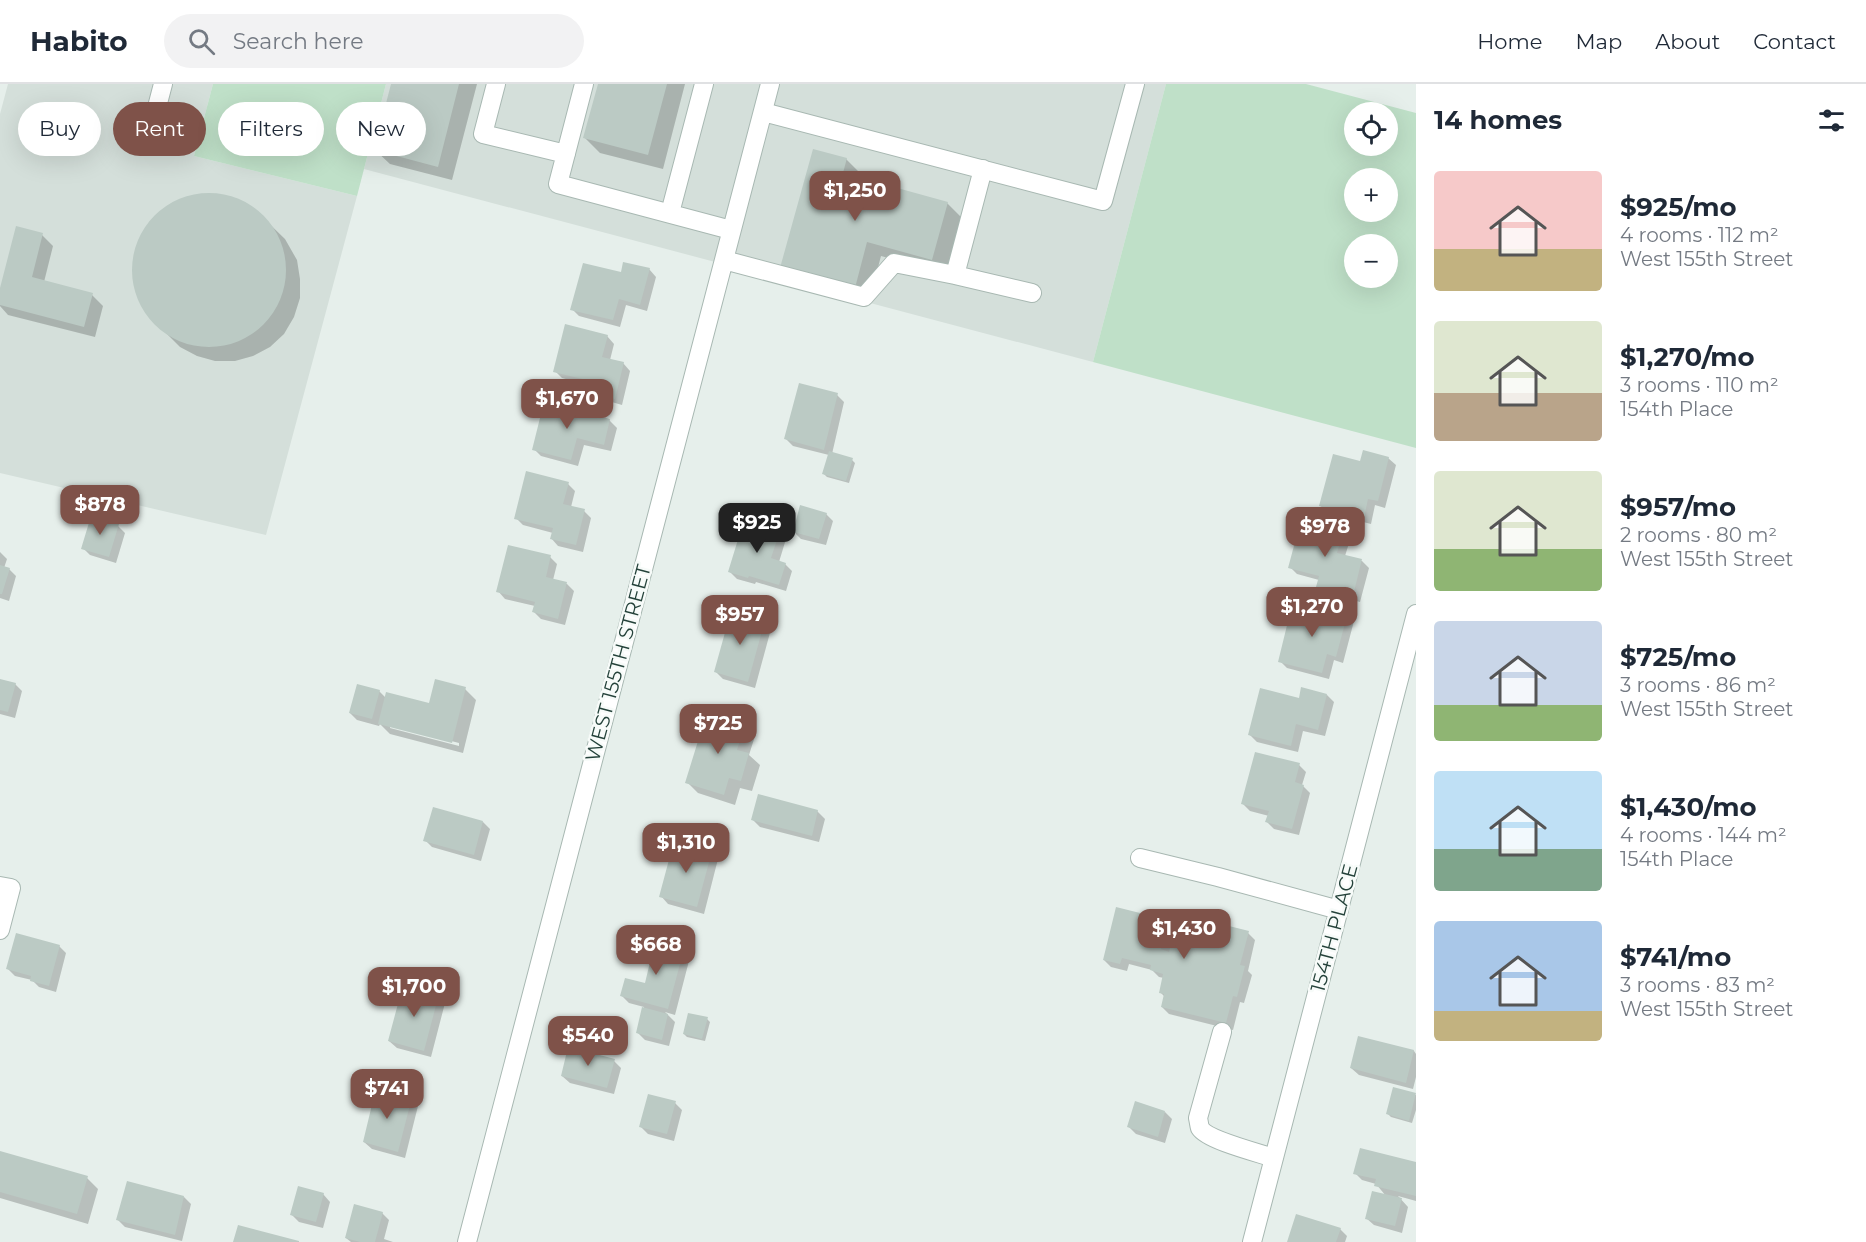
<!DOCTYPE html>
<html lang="en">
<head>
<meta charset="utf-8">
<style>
  body { margin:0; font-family:Montserrat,sans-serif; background:#f2f2f3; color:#1f2937; height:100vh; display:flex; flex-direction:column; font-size:22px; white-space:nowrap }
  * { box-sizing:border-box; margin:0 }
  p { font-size:20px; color:#747a83 }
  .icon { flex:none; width:33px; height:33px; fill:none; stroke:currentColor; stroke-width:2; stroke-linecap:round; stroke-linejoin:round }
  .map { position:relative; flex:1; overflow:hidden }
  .details { display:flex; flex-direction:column; background:#fff; width:450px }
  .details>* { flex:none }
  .hud { position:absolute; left:18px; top:18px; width:570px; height:54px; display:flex; gap:12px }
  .tools { position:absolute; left:1344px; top:18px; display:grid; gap:12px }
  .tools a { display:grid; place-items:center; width:54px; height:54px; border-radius:50%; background:#fff; box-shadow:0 6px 24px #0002; font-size:30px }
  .price { position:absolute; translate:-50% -51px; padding:0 14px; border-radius:12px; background:#7f5249; color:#fff; font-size:20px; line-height:39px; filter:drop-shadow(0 2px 3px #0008) }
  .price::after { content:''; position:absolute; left:50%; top:36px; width:18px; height:14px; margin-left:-9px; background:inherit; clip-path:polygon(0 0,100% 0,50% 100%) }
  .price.on { background:#222; color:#fff }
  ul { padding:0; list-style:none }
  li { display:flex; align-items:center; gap:18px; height:150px; padding:0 18px }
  li span { display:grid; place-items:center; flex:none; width:168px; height:120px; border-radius:6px; color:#555 }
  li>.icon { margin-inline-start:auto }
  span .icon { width:72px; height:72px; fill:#fffc; stroke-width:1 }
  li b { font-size:26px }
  h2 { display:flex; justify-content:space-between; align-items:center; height:72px; padding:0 18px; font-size:26px }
  .chip { padding:0 21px; border-radius:27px; background:#fff; box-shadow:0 6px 24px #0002; font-size:21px; line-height:54px }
  .chip.on { background:#7f5249; color:#fff }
  header { display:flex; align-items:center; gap:36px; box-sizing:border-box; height:84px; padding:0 30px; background:#fff; border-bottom:2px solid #e0e1e3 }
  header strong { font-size:28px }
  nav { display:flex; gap:33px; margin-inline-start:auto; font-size:21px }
  .search { width:420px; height:54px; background:#f2f2f3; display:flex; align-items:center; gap:15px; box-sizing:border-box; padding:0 21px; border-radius:33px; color:#747a83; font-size:22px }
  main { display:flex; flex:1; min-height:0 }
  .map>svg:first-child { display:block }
  .built { fill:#d4dfda }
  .green { fill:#bfe0c8; fill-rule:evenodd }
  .shadow { fill:#0003; fill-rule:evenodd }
  .building { fill:#bbcac4 }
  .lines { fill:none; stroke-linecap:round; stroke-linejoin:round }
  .minor-casing { stroke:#a8b8b2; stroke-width:20 }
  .minor { stroke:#fff; stroke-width:18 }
  .labels { text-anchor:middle; stroke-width:5; stroke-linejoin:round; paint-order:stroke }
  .street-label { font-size:20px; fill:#24423a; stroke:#f7fbf9 }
</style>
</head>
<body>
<header>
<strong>Habito</strong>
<div class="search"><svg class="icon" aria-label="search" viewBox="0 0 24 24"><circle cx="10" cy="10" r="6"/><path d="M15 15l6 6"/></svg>Search here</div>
<nav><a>Home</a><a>Map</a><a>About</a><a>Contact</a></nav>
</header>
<main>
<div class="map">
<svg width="1416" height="1158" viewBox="0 0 1416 1158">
  <rect width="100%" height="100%" fill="#e6efeb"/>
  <path class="built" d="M8,0H213L194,72L357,112L266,451L0,389V30Z
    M386,0H1166L1093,278L364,85Z"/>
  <path class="green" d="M213,0H386L357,112L194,72Z
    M1166,0H1306L1416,29V364L1093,278ZM1354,28H1388V62H1354ZM1354,94H1388V128H1354ZM1354,160H1388V194H1354Z"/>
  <path class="shadow" d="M392,0H477L452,96L390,80L375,66Z
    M599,0H685L663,85L600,69L585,54Z
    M846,75L861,90L859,95L947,119L962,134L947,190L881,172L869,218L797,198Z
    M207,110L231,113L252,123L285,155L297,176L300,195V214L294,233L284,250L270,263L253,272L235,277H215L197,272L180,263L151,234L138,213L134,190L136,166L146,144L162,126L184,115Z
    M42,151L53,162L44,198L92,211L103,222L95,253L8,231L0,222V210Z
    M649,185L656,193L647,227L626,221L620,243L579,232L572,225L622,190Z
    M607,252L614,260L610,276L623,279L630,287L622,321L598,314L590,307L592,302L562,294L555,287Z
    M837,311L844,318L832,370L852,376L855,379L849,399L827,393L824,390L829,371L793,362L786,355Z
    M609,336L617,344L611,367L584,361L578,382L541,372L534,365Z
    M1388,374L1396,381L1385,424L1375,421L1371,440L1328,429L1321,422L1361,379Z
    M568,400L575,407L571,423L584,427L591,434L583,468L558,462L551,454L553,449L523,441L516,434Z
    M826,430L833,437L826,461L801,455L794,448Z
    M118,442L125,449L116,479L90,471L83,464Z
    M779,448L786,455L779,478L785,480L792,487L786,507L756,498L755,500L737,495L729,487Z
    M1343,448L1350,456L1345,472L1362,477L1369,484L1360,518L1325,509L1317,502L1319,496L1297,490L1290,483Z
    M0,468L7,475L4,484L9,485L16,492L9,517L0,514Z
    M550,473L557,480L553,496L567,500L574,507L565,541L541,535L534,528L535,522L505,515L498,507Z
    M1347,529L1354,537L1343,579L1334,576L1329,595L1287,584L1280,577L1319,534Z
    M764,537L771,545L755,604L723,595L716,588Z
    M0,596L15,600L22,607L15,634L0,630Z
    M465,605L476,616L463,669L390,650L380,640L379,642L357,636L350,629L379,607L386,614L430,621ZM390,641L459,659V662L390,644Z
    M1327,611L1334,618L1325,652L1303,647L1298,668L1257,658L1250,651L1300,615Z
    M744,641L755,652L749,671L760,681L752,707L740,704L735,721L698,709L687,698Z
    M1299,681L1306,688L1302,701L1310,709L1299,751L1274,745L1267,738L1269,732L1250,727L1243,720Z
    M817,727L825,735L819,758L760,743L753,736Z
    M483,738L490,745L481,777L432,763L425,756Z
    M711,768L718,775L704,830L668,820L661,812Z
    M1167,837L1174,844L1171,857L1179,859L1248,849L1255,856L1248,887L1252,891L1244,919L1240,918L1233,946L1169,930L1162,923L1165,913L1160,908L1164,894L1159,893L1152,886L1129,880L1127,887L1111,883L1104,876Z
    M59,862L66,869L56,908L39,903L32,896L15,892L8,885Z
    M683,866L690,873L675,931L665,928L675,938L669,962L645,956L638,949L644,923L629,919L622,912L646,901L652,878L646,872Z
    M438,912L445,919L431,973L397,964L389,957Z
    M707,935L710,938L705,957L687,953L684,950Z
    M1359,953L1414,967L1416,970V993L1413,1005L1359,991L1351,984Z
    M614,977L621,984L614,1010L570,999L562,992Z
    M1395,1005L1416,1011V1026L1412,1039L1391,1033L1388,1030Z
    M411,1015L418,1022L405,1074L372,1065L364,1058Z
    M675,1019L682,1026L674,1057L648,1050L641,1043Z
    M1165,1028L1172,1035L1165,1059L1136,1050L1129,1043Z
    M0,1068L87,1094L98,1105L88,1140L0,1114Z
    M1416,1080V1117L1398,1112L1408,1123L1402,1149L1374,1141L1366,1134L1386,1112L1376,1100L1362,1096L1355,1089Z
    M323,1110L330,1118L323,1144L299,1138L292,1131Z
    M184,1113L191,1120L182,1157L125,1143L118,1136Z
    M382,1129L389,1136L384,1155L393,1158H351L346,1154Z
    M1340,1145L1347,1152L1345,1158H1289Z"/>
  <path class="building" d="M391,0H459L438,83L374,66Z
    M598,0H667L648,71L583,54Z
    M813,65L847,74L843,89L948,118L932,176L867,158L855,204L780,184Z
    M132 186a77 77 0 1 1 154 0a77 77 0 1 1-154 0Z
    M16,142L43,149L32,193L93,209L84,243L0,221V204Z
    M623,178L650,184L640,221L619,215L613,236L570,226L583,179L621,188Z
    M565,240L608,251L602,273L624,278L615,315L589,308L591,297L553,288Z
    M799,299L838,309L824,366L784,355Z
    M544,318L610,335L604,361L577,354L571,376L532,366Z
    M1363,366L1389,373L1378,417L1368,415L1364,434L1319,422L1333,370L1360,377Z
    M829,367L853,374L846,397L822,390Z
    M526,387L569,398L563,420L585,425L576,461L550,455L553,444L514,435Z
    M800,421L827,429L819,455L793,448Z
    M91,432L119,440L109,473L81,465Z
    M744,436L780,447L771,474L786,479L779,501L749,492L748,494L728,488Z
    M1301,436L1343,447L1337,469L1362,475L1353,512L1316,503L1319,492L1288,484Z
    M508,461L551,471L546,493L567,498L558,535L532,528L535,518L496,508Z
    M0,481L10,484L2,510H0Z
    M1321,521L1348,528L1336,573L1327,570L1322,589L1278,578L1291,525L1318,532Z
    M731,527L765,536L748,598L714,588Z
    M0,595L16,599L8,628L0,626Z
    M435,595L466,603L452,659L378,640L386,608L429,619Z
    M357,600L380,606L372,635L349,629Z
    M1301,603L1327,610L1318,646L1296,640L1291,662L1248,651L1260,604L1299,614Z
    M707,628L745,640L737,666L749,669L741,697L729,694L724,711L685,699Z
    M1255,668L1300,679L1295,698L1304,701L1292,745L1265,738L1269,727L1241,720Z
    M758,710L818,726L812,752L751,736Z
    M433,723L483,737L474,771L423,757Z
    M674,757L712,767L697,823L659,813Z
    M1116,823L1168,836L1161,865L1169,868L1172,856L1178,857L1185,831L1249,847L1240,881L1245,882L1237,913L1233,912L1226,939L1161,923L1164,910L1159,909L1163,890L1150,886L1151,881L1122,874L1120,880L1103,876Z
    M16,849L60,861L49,902L30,897L31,892L6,885Z
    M649,856L684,865L668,925L620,912L625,894L645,899L651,874L644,872Z
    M403,901L439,910L424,967L388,957Z
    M642,923L668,930L662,956L636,949Z
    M688,929L708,933L702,955L683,950Z
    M1358,952L1414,966L1406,999L1350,984Z
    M568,963L615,975L607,1004L561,992Z
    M1393,1003L1416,1009L1409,1037L1386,1030Z
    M376,1004L412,1013L398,1068L363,1058Z
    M648,1010L676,1017L667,1050L639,1043Z
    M1135,1017L1165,1027L1158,1053L1127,1043Z
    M1360,1064L1416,1078V1112L1374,1102L1376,1095L1353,1090Z
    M0,1067L88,1092L77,1130L0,1108Z
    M127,1097L184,1112L175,1151L116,1136Z
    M298,1102L324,1109L316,1138L290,1131Z
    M1372,1107L1402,1114L1395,1142L1365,1135Z
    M354,1120L383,1128L375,1158H360L345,1154Z
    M1296,1130L1341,1144L1336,1158H1287Z
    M238,1141L299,1157V1158H233Z"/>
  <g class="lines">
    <g class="minor-casing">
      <path id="minor" d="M496,0L483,50L566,70
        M584,0L558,100L731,146
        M157,23L163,0
        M763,28L1103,117L1135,0
        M670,129L704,0
        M724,176L864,213L894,179L955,191L983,85
        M955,191L1032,209
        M1140,774L1218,793L1339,826
        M0,802L11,804L0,846
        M1222,948L1198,1034C1199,1038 1199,1041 1200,1044C1207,1056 1259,1069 1274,1074
        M467,1158L770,0
        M1252,1158L1416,530"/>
    </g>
    <use href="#minor" class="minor"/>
  </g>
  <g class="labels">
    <g class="street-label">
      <text transform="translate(618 579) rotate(-75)" y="7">WEST 155TH STREET</text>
      <text transform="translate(1334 844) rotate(-75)" y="7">154TH PLACE</text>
    </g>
  </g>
</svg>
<div class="tools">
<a><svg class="icon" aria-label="locate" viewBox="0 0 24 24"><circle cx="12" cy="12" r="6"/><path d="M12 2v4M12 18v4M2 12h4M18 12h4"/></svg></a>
<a>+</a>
<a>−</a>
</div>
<b class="price" style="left:855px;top:138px">$1,250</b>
<b class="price" style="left:567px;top:346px">$1,670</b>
<b class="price" style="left:100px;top:452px">$878</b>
<b class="price on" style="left:757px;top:470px">$925</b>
<b class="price" style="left:1325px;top:474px">$978</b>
<b class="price" style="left:1312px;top:554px">$1,270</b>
<b class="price" style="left:740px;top:562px">$957</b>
<b class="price" style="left:718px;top:671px">$725</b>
<b class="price" style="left:686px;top:790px">$1,310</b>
<b class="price" style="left:1184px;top:876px">$1,430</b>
<b class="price" style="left:656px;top:892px">$668</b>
<b class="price" style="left:414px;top:934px">$1,700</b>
<b class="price" style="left:588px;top:983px">$540</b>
<b class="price" style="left:387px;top:1036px">$741</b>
<div class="hud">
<a class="chip">Buy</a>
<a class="chip on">Rent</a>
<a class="chip">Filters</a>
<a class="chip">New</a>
</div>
</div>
<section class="details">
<h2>14 homes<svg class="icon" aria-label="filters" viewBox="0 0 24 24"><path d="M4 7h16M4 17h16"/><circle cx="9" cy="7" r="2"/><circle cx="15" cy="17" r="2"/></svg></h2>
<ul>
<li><span style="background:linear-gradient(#f6c9c9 65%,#c2b280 0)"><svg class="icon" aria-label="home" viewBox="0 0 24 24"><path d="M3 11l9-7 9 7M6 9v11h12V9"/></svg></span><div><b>$925/mo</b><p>4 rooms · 112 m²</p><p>West 155th Street</p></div></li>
<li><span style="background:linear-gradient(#dfe7d0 60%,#b9a48a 0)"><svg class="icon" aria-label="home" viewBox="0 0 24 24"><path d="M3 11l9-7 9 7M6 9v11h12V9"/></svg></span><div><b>$1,270/mo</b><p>3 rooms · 110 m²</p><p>154th Place</p></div></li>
<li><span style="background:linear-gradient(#dfe7d0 65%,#8fb573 0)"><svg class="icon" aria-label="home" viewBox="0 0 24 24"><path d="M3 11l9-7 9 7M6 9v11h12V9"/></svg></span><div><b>$957/mo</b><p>2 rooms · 80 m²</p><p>West 155th Street</p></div></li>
<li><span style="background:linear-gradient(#c9d6e8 70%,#8fb573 0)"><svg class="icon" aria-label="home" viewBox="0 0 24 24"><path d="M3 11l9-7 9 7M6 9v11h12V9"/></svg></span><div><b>$725/mo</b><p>3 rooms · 86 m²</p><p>West 155th Street</p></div></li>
<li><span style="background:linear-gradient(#bfe0f5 65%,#7fa58c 0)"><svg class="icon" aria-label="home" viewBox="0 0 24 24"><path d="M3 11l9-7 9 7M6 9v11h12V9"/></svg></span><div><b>$1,430/mo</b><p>4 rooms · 144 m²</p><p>154th Place</p></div></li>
<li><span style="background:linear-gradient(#a9c7e8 75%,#c2b280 0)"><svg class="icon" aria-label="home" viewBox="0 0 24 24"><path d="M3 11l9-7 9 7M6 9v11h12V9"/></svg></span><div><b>$741/mo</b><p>3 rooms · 83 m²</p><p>West 155th Street</p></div></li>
</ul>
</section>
</main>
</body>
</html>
